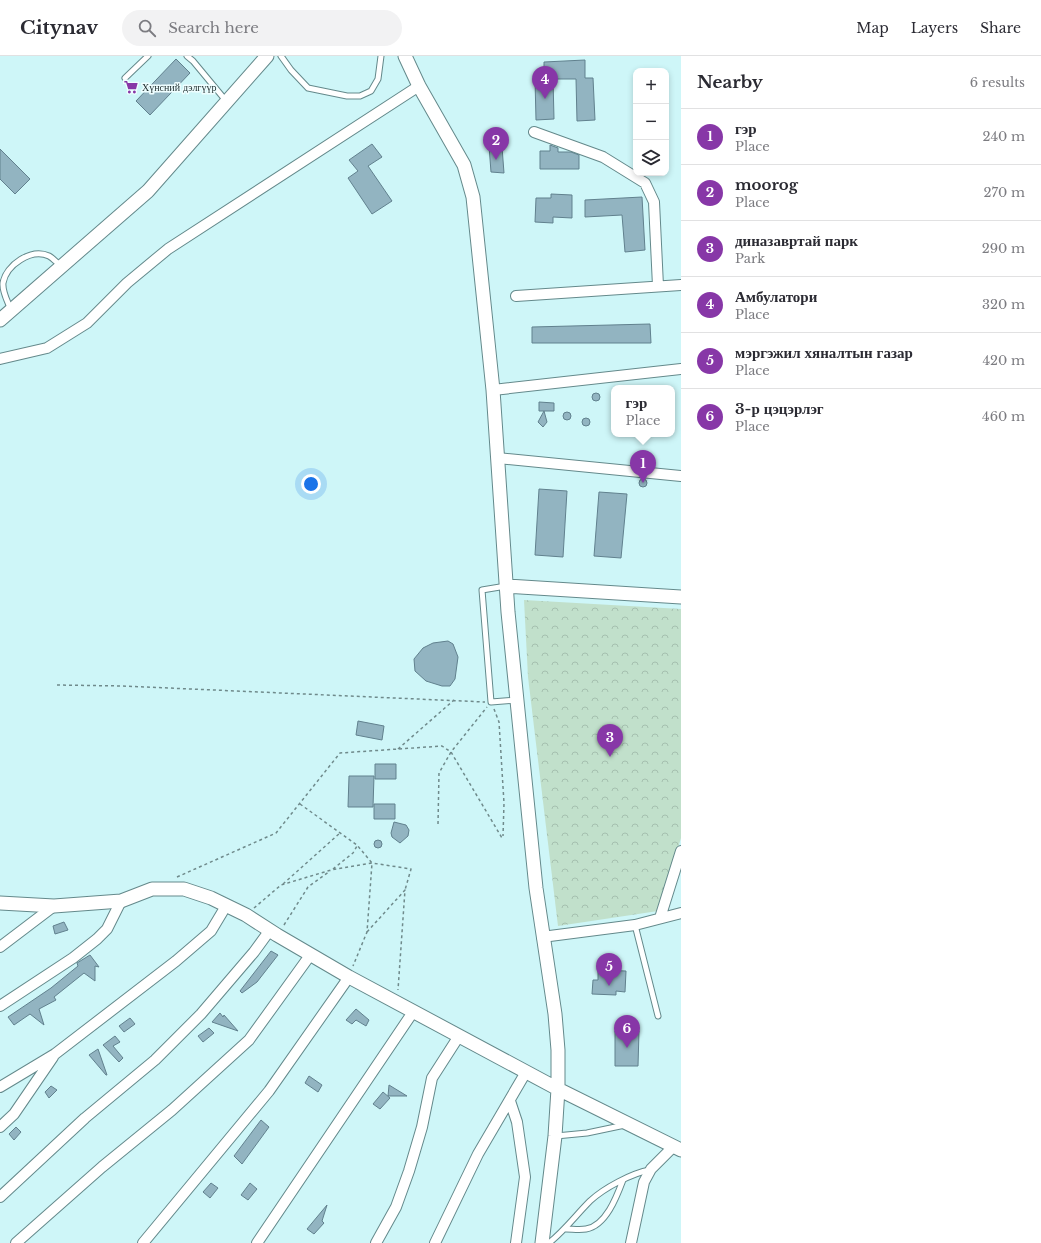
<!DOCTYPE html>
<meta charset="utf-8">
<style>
:root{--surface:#fff;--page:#f2f2f3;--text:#2b2b33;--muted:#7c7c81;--line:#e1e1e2;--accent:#8737a7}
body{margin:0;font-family:"Libre Baskerville",serif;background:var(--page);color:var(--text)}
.controls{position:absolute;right:12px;top:12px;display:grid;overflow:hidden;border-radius:8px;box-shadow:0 2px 6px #0003}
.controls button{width:36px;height:36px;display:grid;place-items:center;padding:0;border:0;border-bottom:1px solid var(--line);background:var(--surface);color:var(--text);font:20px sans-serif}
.you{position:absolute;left:311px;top:428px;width:14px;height:14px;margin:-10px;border:3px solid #fff;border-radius:50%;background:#1a73e8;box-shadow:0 0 0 6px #1a73e833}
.badge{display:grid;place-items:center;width:26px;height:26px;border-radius:50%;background:var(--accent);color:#fff;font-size:13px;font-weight:700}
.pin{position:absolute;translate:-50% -33px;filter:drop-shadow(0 1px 2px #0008)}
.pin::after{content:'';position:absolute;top:21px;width:14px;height:12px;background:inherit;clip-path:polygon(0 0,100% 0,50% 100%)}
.popup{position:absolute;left:611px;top:329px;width:64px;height:52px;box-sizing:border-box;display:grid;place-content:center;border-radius:8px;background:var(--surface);filter:drop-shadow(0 1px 3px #0005);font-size:13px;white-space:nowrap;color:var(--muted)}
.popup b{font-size:15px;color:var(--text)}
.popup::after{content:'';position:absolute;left:50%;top:100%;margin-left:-8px;border:8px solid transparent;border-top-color:var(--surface)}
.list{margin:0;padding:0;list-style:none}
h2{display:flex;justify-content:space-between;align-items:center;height:52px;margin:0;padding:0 16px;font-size:17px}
h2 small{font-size:13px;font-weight:400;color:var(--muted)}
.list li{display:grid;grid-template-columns:26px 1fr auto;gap:12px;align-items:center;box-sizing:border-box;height:56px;padding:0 16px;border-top:1px solid var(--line)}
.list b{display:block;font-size:15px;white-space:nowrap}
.list p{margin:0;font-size:13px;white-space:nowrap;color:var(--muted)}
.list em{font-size:13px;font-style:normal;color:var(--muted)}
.icon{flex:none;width:22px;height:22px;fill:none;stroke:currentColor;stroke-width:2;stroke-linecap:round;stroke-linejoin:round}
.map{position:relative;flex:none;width:681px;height:1187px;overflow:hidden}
header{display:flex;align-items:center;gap:24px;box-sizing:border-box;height:56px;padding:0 20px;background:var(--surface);border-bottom:1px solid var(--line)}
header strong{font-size:19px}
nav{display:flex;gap:22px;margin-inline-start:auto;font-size:14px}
.search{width:280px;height:36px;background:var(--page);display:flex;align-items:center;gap:10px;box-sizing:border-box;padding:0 14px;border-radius:22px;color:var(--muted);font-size:15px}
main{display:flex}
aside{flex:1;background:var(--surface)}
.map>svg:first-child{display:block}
.park{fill:url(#park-crowns)}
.building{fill:#92b4c1;stroke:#61818e}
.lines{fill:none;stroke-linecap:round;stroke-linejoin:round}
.service-casing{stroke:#64898b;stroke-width:7}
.minor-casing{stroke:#64898b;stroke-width:12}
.tertiary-casing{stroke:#64898b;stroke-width:15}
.path{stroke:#6f8a8b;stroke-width:1.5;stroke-dasharray:3 3;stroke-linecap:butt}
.service{stroke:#fff;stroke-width:5}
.minor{stroke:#fff;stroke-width:10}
.tertiary{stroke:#fff;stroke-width:13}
.labels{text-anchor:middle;stroke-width:3;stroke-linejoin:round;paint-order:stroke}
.poi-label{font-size:10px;fill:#1f2e2f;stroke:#eefeff;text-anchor:start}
</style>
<header>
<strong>Citynav</strong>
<div class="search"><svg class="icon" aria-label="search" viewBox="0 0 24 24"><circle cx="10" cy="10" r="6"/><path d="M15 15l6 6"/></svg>Search here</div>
<nav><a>Map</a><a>Layers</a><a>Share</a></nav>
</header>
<main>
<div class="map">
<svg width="681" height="1187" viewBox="0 0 681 1187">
<defs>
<pattern id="park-crowns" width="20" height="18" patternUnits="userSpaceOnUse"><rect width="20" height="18" fill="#c1e0cb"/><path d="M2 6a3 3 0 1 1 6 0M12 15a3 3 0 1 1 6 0" fill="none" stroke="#a5c0af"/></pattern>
</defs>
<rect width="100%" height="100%" fill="#cef6f8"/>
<path class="park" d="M524,544L681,553V782L658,855L558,870L528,621Z"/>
<path class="building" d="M176,3L190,17L150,59L136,45Z
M585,4V22H593L595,64L577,65L576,23H553L554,63L536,64L535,23H544V6Z
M372,88L382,101L368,110L392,145L372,158L348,122L358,115L349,104Z
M550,89L558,92V96H571L579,99V113H540V95H550Z
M489,90L502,91L504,117L491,116Z
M0,93L30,123L15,138L0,123Z
M551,138L572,139V162L553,161V167L535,166L536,142H551Z
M642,141L645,194L625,196L622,159L585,161V144Z
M650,268L651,287H532V271Z
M592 341a4 4 0 1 1 8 0a4 4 0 1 1-8 0Z
M539,346L554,347V355H539Z
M544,355L547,366L543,371L538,366Z
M563 360a4 4 0 1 1 8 0a4 4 0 1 1-8 0Z
M582 366a4 4 0 1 1 8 0a4 4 0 1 1-8 0Z
M639 427a4 4 0 1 1 8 0a4 4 0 1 1-8 0Z
M539,433L567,435L563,501L535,499Z
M599,436L627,438L621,502L594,500Z
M448,585L453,588L458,601L455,623L450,630H442L426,625L415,615L414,603L423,592L433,587Z
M358,665L384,670L382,684L356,679Z
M375,708H396V723H375Z
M349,720H374L373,751H348Z
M374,748H395V763H374Z
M394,766L406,769L409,774L408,780L400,787L392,781L391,777Z
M374 788a4 4 0 1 1 8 0a4 4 0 1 1-8 0Z
M64,866L68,874L55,878L53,870Z
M271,895L278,899L257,926L242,937L240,935Z
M90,899L99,911L95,910V925L84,917L54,941L56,944L39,953L44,969L30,958L14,969L8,961L51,932L78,910L77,907Z
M598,914L626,915L625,936L616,935V939L592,938L593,924H598Z
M356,953L369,964L366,970L356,964L352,968L346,964Z
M220,957L223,961L224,959L238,975L212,966Z
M130,962L135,968L124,976L119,970Z
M209,972L214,977L203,986L198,980Z
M615,975H639L638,1010H615Z
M115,980L120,986L113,990L123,1002L119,1006L103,989Z
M98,993L107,1019H106L89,999Z
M309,1020L322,1029L318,1036L305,1027Z
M389,1029L407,1040H388Z
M51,1030L57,1034L49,1042L45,1036Z
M383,1036L390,1042L380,1053L373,1048Z
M261,1064L269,1071L242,1108L234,1100Z
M16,1071L21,1076L14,1084L9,1078Z
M211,1127L218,1132L210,1142L203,1136Z
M250,1127L257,1133L248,1144L241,1139Z
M327,1149L322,1165L324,1167L314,1178L307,1173Z"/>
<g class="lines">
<defs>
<path id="service" d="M187,0L193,5L227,46
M281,0L291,14L308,32L347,40H360L371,35L378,23L381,0
M125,22L148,0
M11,254C8,246 2,236 3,227C6,209 31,192 49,200C53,202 57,207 61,210
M506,530L482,534L491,646L516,644
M635,869L658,960
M556,1080L587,1077L625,1069
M566,1173C572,1173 580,1174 586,1173C606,1170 617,1140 623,1124
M549,1187C565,1174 576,1159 590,1145C604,1132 632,1117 650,1114"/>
<path id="minor" d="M534,76L603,101L645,127L654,146L658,230
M516,240L681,229
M0,303L47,292L87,267L127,227L168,193L419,30
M493,334L681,313
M497,402L681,420
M660,862L681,795
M542,881L635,869L681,857
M0,891L54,850
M0,950L73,902L97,883L107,873L121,845
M0,1031L55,998L176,905L211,875L226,850
M510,1045L517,1066L525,1121L516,1187
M0,1071L14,1058L53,1001
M0,1141L85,1062L155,1004L201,958L254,896L270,874
M16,1187L102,1111L172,1054L249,984L311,898
M143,1187L269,1035L349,921
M257,1187L413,956
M376,1187L396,1151L409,1115L422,1071L432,1022L459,980
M435,1187L478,1098L526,1016
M631,1187L644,1126L651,1113L674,1090"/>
<path id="tertiary" d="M405,0L419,30L464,109L473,141L493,334L508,556L536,832L555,958L558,994V1033L681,1094
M0,264L148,135L267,0
M506,530L681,541
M0,847L54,850L121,845L152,833H184L211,842L246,859L277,879L349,921L558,1033L555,1080L542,1187"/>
</defs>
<use href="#service" class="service-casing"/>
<use href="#minor" class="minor-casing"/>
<use href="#tertiary" class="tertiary-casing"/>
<path class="path" d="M57,629L123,630L485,646
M494,653L499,666L504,747L503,780
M398,693L454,644
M300,748L357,789L372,807L367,876L353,910
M438,768L439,717L451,696L487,651
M333,813L353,797L357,790
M177,821L276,777L340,697L442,690L451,696L502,782
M283,828L341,776
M254,852L281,829L331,814L372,807L411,813L405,834
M284,869L308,831L330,815
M367,876L405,834L398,934"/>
<use href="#service" class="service"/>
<use href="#minor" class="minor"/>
<use href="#tertiary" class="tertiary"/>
</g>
<defs>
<symbol id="supermarket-bare" viewBox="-9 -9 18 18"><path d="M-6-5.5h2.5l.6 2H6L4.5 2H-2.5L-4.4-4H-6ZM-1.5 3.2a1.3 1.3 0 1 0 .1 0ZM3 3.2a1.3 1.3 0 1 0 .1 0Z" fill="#8737a7" stroke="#eefeff" stroke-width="2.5" paint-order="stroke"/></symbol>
</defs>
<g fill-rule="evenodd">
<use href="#supermarket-bare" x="121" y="21" width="20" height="20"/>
</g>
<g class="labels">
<g class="poi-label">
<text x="142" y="35">Хүнсний дэлгүүр</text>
</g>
</g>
</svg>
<div class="controls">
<button>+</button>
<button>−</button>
<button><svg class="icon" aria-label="layers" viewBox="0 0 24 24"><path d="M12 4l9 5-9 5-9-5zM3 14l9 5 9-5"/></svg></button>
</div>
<div class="you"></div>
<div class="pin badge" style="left:643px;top:427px">1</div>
<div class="popup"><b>гэр</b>Place</div>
<div class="pin badge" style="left:496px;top:104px">2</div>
<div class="pin badge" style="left:610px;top:701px">3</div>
<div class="pin badge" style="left:545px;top:43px">4</div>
<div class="pin badge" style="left:609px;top:930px">5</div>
<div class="pin badge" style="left:627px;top:992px">6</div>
</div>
<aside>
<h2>Nearby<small>6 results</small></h2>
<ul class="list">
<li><span class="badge">1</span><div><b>гэр</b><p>Place</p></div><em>240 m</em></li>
<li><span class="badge">2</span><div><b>moorog</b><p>Place</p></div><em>270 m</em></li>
<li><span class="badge">3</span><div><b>диназавртай парк</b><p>Park</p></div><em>290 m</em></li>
<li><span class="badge">4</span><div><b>Амбулатори</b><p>Place</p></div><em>320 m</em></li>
<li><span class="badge">5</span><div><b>мэргэжил хяналтын газар</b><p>Place</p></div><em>420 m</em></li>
<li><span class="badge">6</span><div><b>3-р цэцэрлэг</b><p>Place</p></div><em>460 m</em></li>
</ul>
</aside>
</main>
